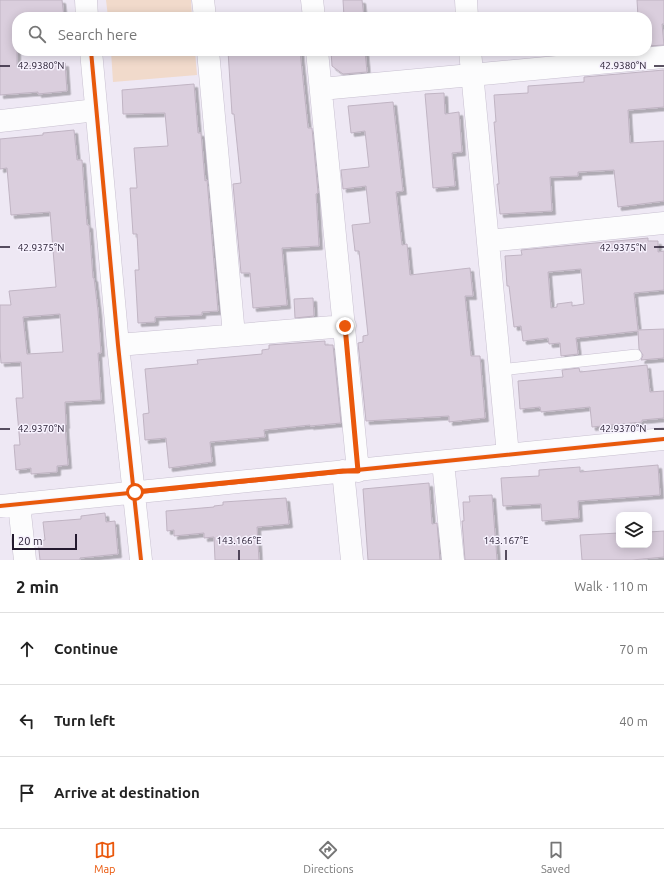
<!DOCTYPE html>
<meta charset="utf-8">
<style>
:root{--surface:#fff;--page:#f6f6f6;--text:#222;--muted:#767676;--line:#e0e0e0;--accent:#ea580c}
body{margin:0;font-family:Ubuntu,sans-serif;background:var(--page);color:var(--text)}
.controls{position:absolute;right:12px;bottom:12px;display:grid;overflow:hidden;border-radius:8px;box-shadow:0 2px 10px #0003}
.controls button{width:36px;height:36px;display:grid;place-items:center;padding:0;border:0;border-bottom:1px solid var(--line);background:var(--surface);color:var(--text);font:20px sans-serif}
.scale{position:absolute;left:12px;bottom:10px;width:65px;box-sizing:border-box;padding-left:4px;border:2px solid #23192e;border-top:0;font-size:11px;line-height:14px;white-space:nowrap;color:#23192e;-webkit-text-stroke:3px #f7f2fe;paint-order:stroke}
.stop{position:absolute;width:12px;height:12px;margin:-9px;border:3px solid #ea580c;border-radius:50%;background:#fff}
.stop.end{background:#ea580c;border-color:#fff;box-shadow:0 1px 4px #0008}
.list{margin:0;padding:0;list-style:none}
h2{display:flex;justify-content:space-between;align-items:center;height:52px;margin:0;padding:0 16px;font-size:17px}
h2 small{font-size:13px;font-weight:400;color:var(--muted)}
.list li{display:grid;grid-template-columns:26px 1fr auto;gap:12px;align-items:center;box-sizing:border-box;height:72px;padding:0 16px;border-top:1px solid var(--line)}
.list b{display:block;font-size:15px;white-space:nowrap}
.list em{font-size:13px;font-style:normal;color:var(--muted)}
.icon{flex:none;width:22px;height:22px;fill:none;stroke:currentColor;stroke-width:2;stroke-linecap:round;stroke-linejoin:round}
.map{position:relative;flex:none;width:664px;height:560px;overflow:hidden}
.search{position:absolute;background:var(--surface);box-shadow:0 2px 10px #0003;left:12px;right:12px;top:12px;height:44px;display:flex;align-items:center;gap:10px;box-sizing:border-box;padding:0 14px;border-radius:16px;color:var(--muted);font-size:15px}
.sheet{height:268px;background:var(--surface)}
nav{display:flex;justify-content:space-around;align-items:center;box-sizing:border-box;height:56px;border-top:1px solid var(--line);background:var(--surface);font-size:11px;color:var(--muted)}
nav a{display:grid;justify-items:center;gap:2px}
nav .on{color:var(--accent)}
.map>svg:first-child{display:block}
.green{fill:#f1dacb}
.building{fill:#dacedd;stroke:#c0b4c3;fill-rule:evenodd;filter:url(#shadow)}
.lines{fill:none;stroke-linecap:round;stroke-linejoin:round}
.lane-casing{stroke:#c8c0d0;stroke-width:12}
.street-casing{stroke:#c8c0d0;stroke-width:23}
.lane{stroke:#fcfcfd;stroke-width:11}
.street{stroke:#fcfcfd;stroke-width:22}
.cycleway-casing{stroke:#f7f2fe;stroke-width:6}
.cycleway{stroke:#e8590c;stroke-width:4}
.route{stroke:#ea580c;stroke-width:5}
.ticks{fill:none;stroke:#23192e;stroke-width:1.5}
.ticks-label{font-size:10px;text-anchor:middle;fill:#23192e;stroke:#f7f2fe;stroke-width:3;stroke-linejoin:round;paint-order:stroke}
</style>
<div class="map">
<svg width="664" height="560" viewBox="0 0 664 560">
<defs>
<filter id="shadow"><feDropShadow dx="3.5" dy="3.5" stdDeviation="0" flood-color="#0004"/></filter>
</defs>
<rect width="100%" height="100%" fill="#eee8f4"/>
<path class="green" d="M106,0H191L192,17H108Z
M111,51H195L197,75L113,82Z"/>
<path class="building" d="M0,0H62L64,17H17V67L65,63L67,91L38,94V92L0,95Z
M343,0H362L364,17H344Z
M637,0H664V24H662L664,45L647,46V17H638Z
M228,51H300L308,128H312L318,193L316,194L319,246L282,248L287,305L253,308L250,273H241L233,184L241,183L234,114H232Z
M331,51H365L367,72L343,74L332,66Z
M664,70V107L628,110L630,143L664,141V201L618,207L614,170L578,172V176L550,177L552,211L500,214L497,184H499L494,122H496L494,95L528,93V86L584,82V77Z
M194,84L198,133H201L205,181L207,180L218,311L202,312V315L155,317V322L138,323L135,270H139L137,234H133L130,188H137L134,148L168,146L165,113L123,114L122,90Z
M444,93L445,114L459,112L462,152L452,153L455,186L433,188L425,94Z
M393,102L403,191L396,192L402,245L407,244L410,275L470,268L473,296H465L471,356H480L485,418L449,422V416L366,421L358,343L363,342V336L368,335L359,251H355L352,225L370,223L366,186L343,189L341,170L369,167L365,131L351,133L348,106Z
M74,130L77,160H82L87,225H89L93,278H94L98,311L101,353H98L101,400L65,402L66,425H65L68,465L57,466V472L31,474V468L16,470L14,445H20L16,398H23L21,362L1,363L0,349V305H11L9,291L56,287L50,212L11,215L7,168L0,169V139L43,135V133ZM60,314L63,352L27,354L23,317Z
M648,238V241H658V252L664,251V290L634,293L638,330L664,329V358L641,360L643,355L639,349L638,331L576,338L578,354L561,356L560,343L549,344L548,338L523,341L521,326L514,327L509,286H507L505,256L522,255L521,250ZM581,269L584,304L572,306V302L557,304V307L551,308L548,272Z
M313,298L314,316L295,318L294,299Z
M325,341V345H333L341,423L310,426V425L264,430L265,437L210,442L212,462L169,468L166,438L145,440L143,414L149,413L145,369L198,364L197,360L262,354V350L269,349V345Z
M647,365L650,392L664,391V418L642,420V422L592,427L590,407L541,412L540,407L520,409L518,381L563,377L562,370L579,368L580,372Z
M658,465L660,495L578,501L579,518L542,521L541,504L503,506L501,478L539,476V470L580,467V472Z
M429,483L432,524L437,523L440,560H368L363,489Z
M492,495L497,560H465L462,521H464L463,502H470L469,496Z
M286,498L289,524L257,527L259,560H215L214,537L204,538V533L174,536V530L167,531L166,511L214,507V506L223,505V502Z
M105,513L106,522L115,521L118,554L80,558V560H40L38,541L45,540L43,522L81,519V516Z
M664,531V557L632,560H582L580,535L619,533V545H649V532Z"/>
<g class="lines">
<defs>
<path id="lane" d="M500,370L636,355"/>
<path id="street" d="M86,0L87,17
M203,0L205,17
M312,0L314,17
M466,0L467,17
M91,51L118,345L141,560
M208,51L234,335
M317,51L358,471
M470,51L508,455
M321,89L664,57
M0,121L96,110
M488,241L664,223
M118,345L345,326
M443,462L453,560
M343,471L352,560
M19,504L25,560
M0,506L664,439"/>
</defs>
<use href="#lane" class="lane-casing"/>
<use href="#street" class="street-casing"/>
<use href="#lane" class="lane"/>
<use href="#street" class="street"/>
<defs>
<path id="cycleway" d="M91,51L118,345L141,560
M0,506L664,439"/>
</defs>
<use href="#cycleway" class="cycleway-casing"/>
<use href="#cycleway" class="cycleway"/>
</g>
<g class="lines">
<path class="route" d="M135,492L343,471H358L345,326"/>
</g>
<path class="ticks" d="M0,66H10M654,66H664M0,247H10M654,247H664M0,429H10M654,429H664M239,550V560M506,550V560"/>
<g class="ticks-label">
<text x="41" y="69">42.9380°N</text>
<text x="623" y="69">42.9380°N</text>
<text x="41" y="251">42.9375°N</text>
<text x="623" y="251">42.9375°N</text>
<text x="41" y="432">42.9370°N</text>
<text x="623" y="432">42.9370°N</text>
<text x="239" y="544">143.166°E</text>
<text x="506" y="544">143.167°E</text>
</g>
</svg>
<div class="controls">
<button><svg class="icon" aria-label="layers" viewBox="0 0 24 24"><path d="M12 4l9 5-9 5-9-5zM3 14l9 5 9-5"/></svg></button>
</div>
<div class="scale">20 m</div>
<div class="stop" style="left:135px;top:492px"></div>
<div class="stop end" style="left:345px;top:326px"></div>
<div class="search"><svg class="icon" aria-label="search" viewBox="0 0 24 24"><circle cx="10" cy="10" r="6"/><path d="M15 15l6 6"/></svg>Search here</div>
</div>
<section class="sheet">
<h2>2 min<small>Walk · 110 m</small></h2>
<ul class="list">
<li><svg class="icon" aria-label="ahead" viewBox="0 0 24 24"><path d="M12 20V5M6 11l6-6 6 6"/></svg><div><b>Continue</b></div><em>70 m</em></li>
<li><svg class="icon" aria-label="left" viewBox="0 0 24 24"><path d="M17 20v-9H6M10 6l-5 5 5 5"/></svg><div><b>Turn left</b></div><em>40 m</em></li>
<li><svg class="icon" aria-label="arrive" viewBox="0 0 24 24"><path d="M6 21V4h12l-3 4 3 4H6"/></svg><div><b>Arrive at destination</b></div></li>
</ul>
</section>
<nav>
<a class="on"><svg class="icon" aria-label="map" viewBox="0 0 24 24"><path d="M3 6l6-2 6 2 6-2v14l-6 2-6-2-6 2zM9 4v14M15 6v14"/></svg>Map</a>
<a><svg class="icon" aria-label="directions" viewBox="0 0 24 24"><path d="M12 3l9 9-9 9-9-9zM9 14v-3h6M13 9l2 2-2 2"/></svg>Directions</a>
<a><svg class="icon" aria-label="saved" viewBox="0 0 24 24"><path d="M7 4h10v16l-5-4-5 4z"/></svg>Saved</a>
</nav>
